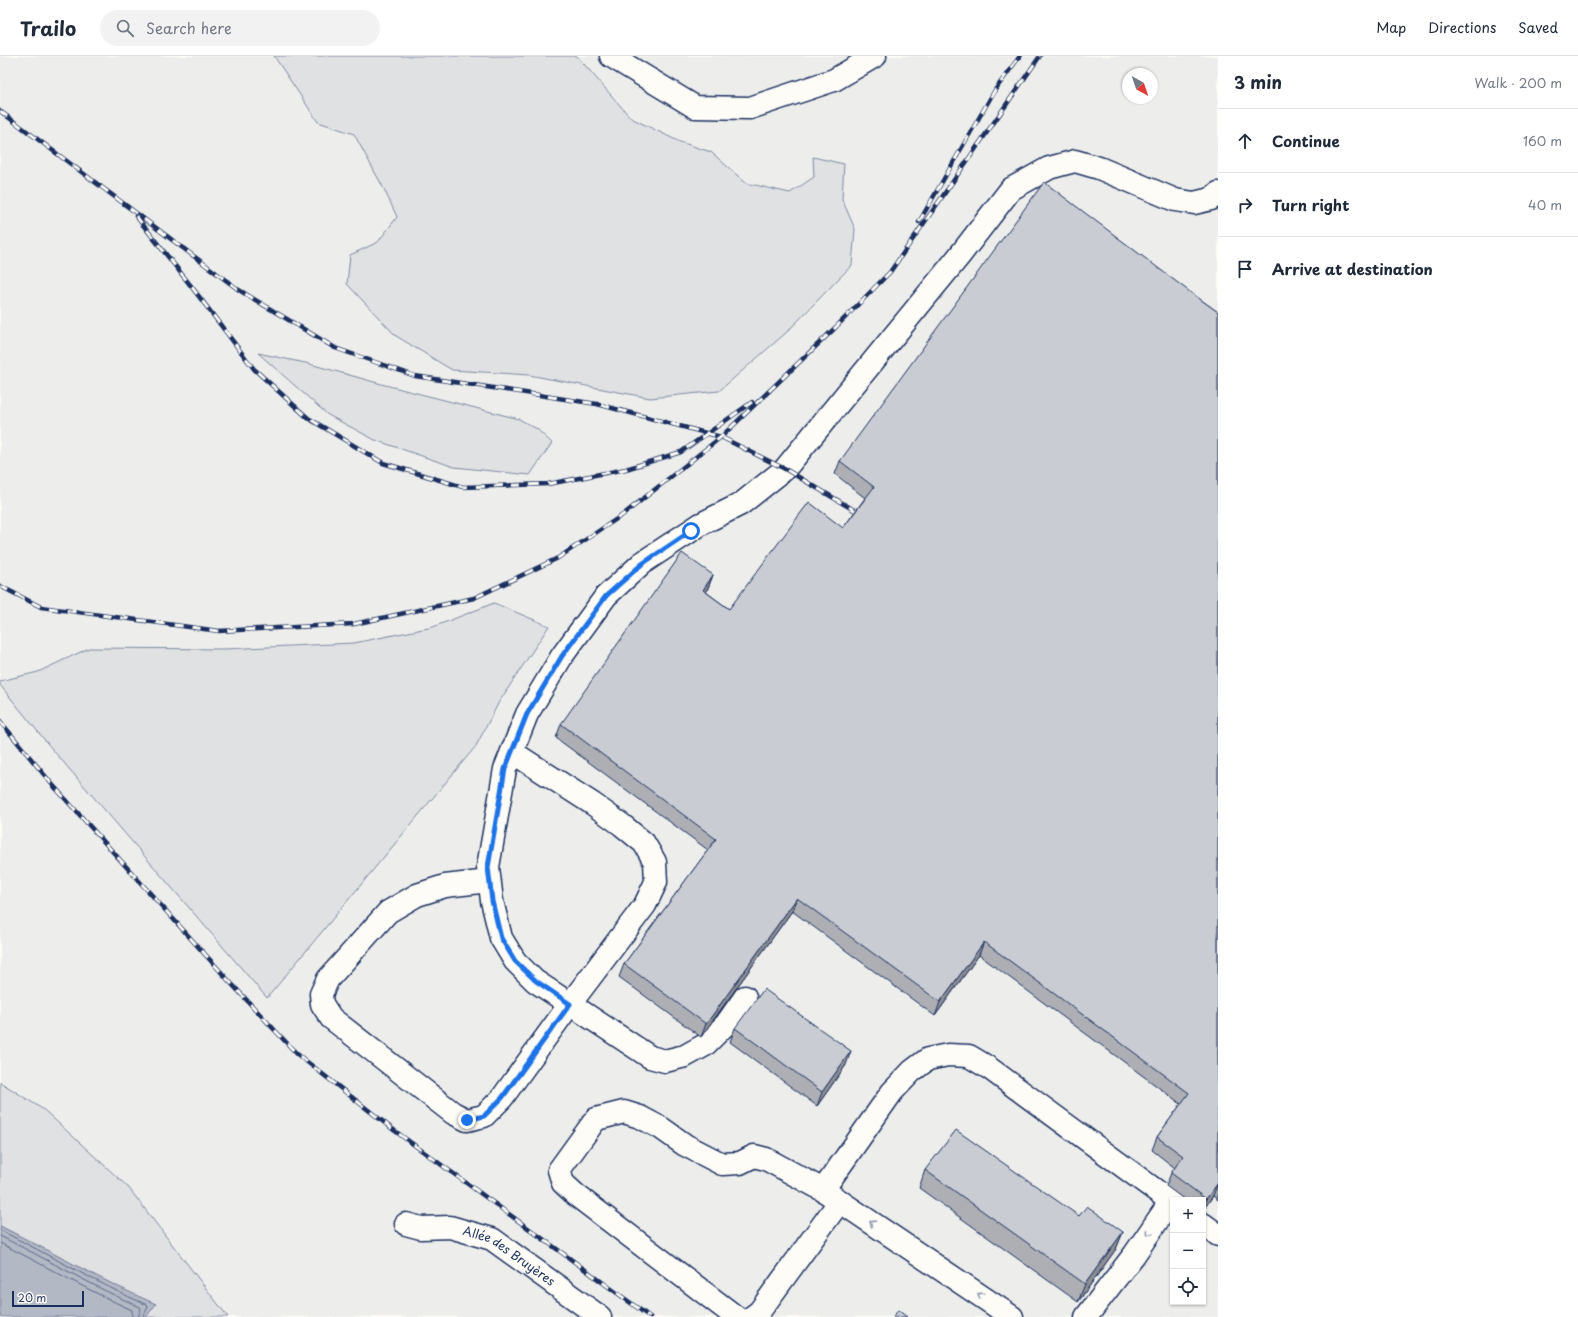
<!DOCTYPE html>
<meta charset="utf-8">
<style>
:root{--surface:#fff;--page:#f2f2f3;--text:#1f2937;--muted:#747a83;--line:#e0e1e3}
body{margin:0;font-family:"Playpen Sans",sans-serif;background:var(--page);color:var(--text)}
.controls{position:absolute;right:12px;bottom:12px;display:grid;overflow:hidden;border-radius:0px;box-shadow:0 1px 3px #0004}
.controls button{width:36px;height:36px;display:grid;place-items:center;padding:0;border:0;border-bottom:1px solid var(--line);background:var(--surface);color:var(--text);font:20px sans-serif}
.compass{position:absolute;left:1122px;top:12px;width:36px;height:36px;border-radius:50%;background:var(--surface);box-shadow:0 1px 3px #0004;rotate:140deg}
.scale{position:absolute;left:12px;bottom:10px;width:72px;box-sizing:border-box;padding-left:4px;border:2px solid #1b2f5e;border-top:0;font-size:11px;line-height:14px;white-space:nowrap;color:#1b2f5e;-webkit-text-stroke:3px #fdfcf7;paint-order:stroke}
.stop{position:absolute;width:12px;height:12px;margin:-9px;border:3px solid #1a73e8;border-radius:50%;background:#fff}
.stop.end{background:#1a73e8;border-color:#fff;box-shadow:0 1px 4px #0008}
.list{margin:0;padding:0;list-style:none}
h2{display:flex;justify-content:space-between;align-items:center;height:52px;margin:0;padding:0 16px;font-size:17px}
h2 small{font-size:13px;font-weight:400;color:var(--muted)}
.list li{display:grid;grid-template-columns:26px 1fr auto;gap:12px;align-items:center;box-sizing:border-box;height:64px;padding:0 16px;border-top:1px solid var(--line)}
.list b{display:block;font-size:15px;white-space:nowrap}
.list em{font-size:13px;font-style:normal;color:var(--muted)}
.icon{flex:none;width:22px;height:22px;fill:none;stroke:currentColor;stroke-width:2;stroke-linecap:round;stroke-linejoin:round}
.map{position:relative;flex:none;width:1218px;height:1261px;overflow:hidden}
header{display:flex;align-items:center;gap:24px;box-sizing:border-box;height:56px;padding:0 20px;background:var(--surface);border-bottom:1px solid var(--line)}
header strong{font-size:19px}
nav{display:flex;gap:22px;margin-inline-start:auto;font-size:14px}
.search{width:280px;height:36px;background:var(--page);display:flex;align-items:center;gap:10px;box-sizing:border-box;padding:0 14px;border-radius:22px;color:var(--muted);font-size:15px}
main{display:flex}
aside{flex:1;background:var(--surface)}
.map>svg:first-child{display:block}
.built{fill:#edeeec;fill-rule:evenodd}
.green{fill:#e0e1e3;stroke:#7e88a0}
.water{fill:#b3b8c5;stroke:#76819c}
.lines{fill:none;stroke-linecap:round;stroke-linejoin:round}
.shore{stroke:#586687;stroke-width:1}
.minor-casing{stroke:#1b2f5e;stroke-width:25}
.minor{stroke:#fdfcf7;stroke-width:22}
.rail-casing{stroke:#1b2f5e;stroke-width:4.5}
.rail{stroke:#fdfcf7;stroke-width:3;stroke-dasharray:9;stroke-linecap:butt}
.wall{fill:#adafb5;stroke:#1b2f5e}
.shaded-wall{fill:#8d8f94;stroke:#1b2f5e}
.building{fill:#c9ccd3;stroke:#1b2f5e}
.oneway{stroke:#8c96aa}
.route{stroke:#1a73e8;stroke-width:5}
.labels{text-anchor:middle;stroke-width:3.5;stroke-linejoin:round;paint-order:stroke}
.street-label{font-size:12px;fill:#1b2f5e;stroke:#fdfcf7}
</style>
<header>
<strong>Trailo</strong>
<div class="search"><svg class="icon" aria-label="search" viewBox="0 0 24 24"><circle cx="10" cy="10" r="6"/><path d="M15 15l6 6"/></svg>Search here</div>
<nav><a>Map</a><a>Directions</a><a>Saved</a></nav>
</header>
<main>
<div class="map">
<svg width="1218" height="1261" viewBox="0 0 1218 1261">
<rect width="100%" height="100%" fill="#fdfcf7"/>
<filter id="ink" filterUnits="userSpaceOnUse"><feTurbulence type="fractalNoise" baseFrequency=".025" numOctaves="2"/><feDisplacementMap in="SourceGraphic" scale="8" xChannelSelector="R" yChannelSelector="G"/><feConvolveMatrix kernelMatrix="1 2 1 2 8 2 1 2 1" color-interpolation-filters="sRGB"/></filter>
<g filter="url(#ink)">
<path class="built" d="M0,0H1218V1261H226L128,1131L44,1054L0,1026ZM1128,18H1152V42H1128ZM1173,1144H1203V1246H1173Z"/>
<path class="green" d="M274,0H577L631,62L680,86L711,96L746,127L790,137L814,121L813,101L844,108L842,143L855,173L852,209L787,276L719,335L650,342L529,319L452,314L396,280L347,228L350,199L378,186L397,161L384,133L354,78L318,66Z
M258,297L310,308L385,329L519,363L537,373L552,387L530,419L454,411L375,384L328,359Z
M494,547L549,570L499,646L476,690L267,942L52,693L0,629V625L38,616L89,592L225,593L354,587L433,571Z
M0,1026L44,1054L128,1131L228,1261H146L155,1248C102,1225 52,1196 0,1170Z"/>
<path class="water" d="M0,1170C52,1196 102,1225 156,1248L146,1261H0Z"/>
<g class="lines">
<path class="shore" d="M0,1174C49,1199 97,1227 147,1249L148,1251L143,1261
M0,1180C47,1203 92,1230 140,1251L141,1253L138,1261
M0,1187C44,1209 87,1234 132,1254V1261"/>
<defs>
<g id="minor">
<path d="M611,0L695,51L750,52L834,24L875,0"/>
<path d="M489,825L445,830L417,839L388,856L328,923L321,938L322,948L331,962L453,1057L467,1064L484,1060L502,1042L570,948L645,849L656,826L655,806L644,787L622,769L593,748L512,696"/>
<path d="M745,941L726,968L705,989L685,1000L665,1005L650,1001L570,948L535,925L515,905L501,882L492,845L488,811L505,713L527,658L562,600L606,540L642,507L701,468L741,448L785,413L960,199L1011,133L1049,112L1075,105L1099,112L1175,144L1194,147L1211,143L1218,137"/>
<path d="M823,1134L892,1036L912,1015L928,1003L948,999L969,1000L989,1012L1173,1147"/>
<path id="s1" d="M406,1168L421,1172L450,1171L492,1183L600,1261"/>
<path d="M1203,1168L1218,1179"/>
<path d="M736,1261L576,1139L563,1127L559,1114L596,1063L624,1056L640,1061L661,1072L685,1089L722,1108L740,1107L754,1100L766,1103L823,1134L1012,1261"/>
<path d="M752,1261L759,1256L840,1145"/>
<path d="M1086,1261L1134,1199L1171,1145"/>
</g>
</defs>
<use href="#minor" class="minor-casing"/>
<use href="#minor" class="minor"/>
<defs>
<path id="rail" d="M0,55L239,234L335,292L415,320L597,348L721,381L785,413L859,457
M136,160L191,230L254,313L308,362L383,407L463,431L548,428L626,413L681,396L752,346
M919,166L995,34L1020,0
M0,530L41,551L219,575L354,568L474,542L558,502L624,458L721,381L835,272L890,216L1040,0
M0,665L51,727L229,925L297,998L395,1075L650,1261"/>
</defs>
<use href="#rail" class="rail-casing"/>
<use href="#rail" class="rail"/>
</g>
<path class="wall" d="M1190,236L1218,256V1144L1213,1140L1203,1154V1144H1185L1166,1130L1171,1117L1175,1112L1152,1094L1157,1081L1181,1048L979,899L935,960L792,855L701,981L619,921L624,908L708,794L556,682L561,668L713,519L708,532L706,536L729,553L843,472L865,442L835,418L840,405Z
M735,972L846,1009L817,1050L730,986Z
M925,1114L1079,1160L1123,1176L1116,1193L1078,1246L919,1132Z"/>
<path class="shaded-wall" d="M713,519L708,532L698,547L703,534Z
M797,842L792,855L701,981L706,968Z
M984,886L979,899L935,960L940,946Z
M851,995L846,1009L817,1050L822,1036Z
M1218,1127L1213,1140L1203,1154V1152L1206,1143Z
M1123,1176L1116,1193L1078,1246L1085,1228Z"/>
<path class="building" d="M1044,126L1190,236L1218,256V1127L1206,1143L1171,1117L1183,1100L1157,1081L1189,1037L984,886L940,946L797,842L706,968L624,908L716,783L561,668L682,497L713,519L703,534L729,553L809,446L843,472L874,431L840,405Z
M764,933L851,995L822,1036L735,972Z
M956,1074L1079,1160L1087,1150L1123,1176L1085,1228L925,1114Z
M898,1254L907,1261H893Z"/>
<defs><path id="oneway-chevron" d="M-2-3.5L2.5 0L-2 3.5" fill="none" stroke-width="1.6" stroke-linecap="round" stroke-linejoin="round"/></defs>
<g class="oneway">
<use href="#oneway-chevron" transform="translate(872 1167) rotate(-146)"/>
<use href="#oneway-chevron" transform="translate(1149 1177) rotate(125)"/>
<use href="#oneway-chevron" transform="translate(980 1239) rotate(-146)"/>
</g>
</g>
<g class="lines" filter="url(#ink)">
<path class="route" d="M467,1064L484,1060L502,1042L570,948L536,925L515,905L501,882L492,845L488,811L505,713L527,658L562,600L606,540L642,508L691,475"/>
</g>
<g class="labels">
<g class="street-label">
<text dy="4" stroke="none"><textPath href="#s1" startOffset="111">Allée des Bruyères</textPath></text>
</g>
</g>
</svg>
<div class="controls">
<button>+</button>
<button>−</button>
<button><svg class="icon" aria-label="locate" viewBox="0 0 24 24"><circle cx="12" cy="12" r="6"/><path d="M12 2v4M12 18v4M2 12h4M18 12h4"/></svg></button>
</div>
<svg class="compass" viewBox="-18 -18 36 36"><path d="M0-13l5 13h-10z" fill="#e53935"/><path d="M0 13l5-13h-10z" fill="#747a83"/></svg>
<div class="scale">20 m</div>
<div class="stop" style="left:691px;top:475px"></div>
<div class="stop end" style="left:467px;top:1064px"></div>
</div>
<aside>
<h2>3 min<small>Walk · 200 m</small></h2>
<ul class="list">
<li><svg class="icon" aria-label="ahead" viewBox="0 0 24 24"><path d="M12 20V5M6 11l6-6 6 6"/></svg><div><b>Continue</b></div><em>160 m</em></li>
<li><svg class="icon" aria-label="right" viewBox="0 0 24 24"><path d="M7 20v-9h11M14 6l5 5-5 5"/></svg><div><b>Turn right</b></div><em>40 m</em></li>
<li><svg class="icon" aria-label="arrive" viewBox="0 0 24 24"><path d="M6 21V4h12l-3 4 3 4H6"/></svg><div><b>Arrive at destination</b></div></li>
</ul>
</aside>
</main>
